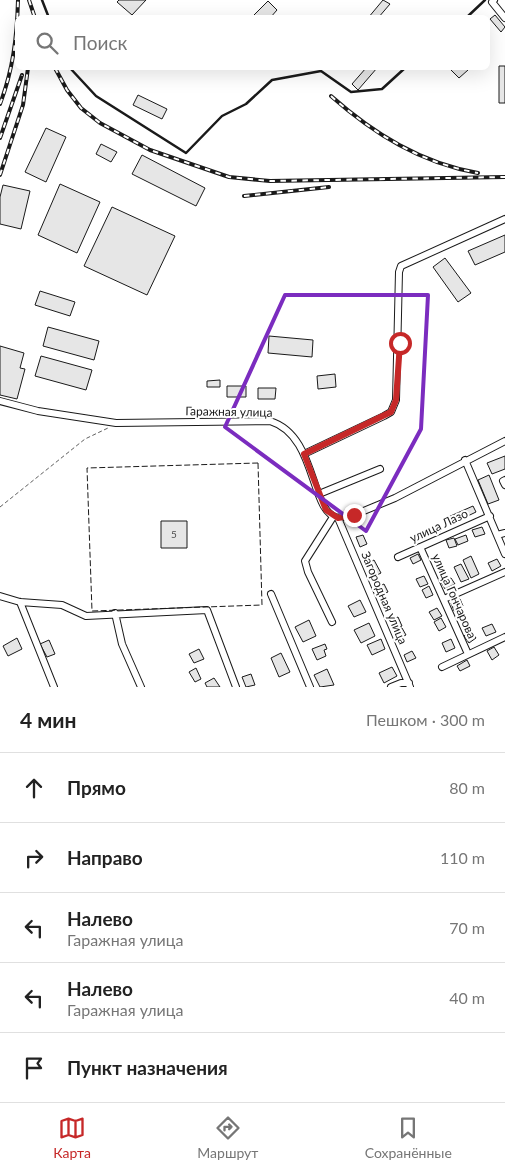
<!DOCTYPE html>
<html lang="ru">
<meta charset="utf-8">
<style>
:root{--surface:#fff;--page:#f6f6f6;--text:#222;--muted:#767676;--line:#e0e0e0;--accent:#c62828}
body{margin:0;font-family:Lato,sans-serif;background:var(--page);color:var(--text)}
.stop{position:absolute;width:15px;height:15px;margin:-11px;border:4px solid #c62828;border-radius:50%;background:#fff}
.stop.end{background:#c62828;border-color:#fff;box-shadow:0 1px 5px #0008}
.list{margin:0;padding:0;list-style:none}
h2{display:flex;justify-content:space-between;align-items:center;height:65px;margin:0;padding:0 20px;font-size:21px}
h2 small{font-size:16px;font-weight:400;color:var(--muted)}
.list li{display:grid;grid-template-columns:32px 1fr auto;gap:15px;align-items:center;box-sizing:border-box;height:70px;padding:0 20px;border-top:1px solid var(--line)}
.list b{display:block;font-size:19px;white-space:nowrap}
.list p{margin:0;font-size:16px;white-space:nowrap;color:var(--muted)}
.list em{font-size:16px;font-style:normal;color:var(--muted)}
.icon{flex:none;width:28px;height:28px;fill:none;stroke:currentColor;stroke-width:2;stroke-linecap:round;stroke-linejoin:round}
.map{position:relative;flex:none;width:505px;height:687px;overflow:hidden}
.search{position:absolute;background:var(--surface);box-shadow:0 5px 20px #0002;left:15px;right:15px;top:15px;height:55px;display:flex;align-items:center;gap:12px;box-sizing:border-box;padding:0 18px;border-radius:8px;color:var(--muted);font-size:19px}
.sheet{height:415px;background:var(--surface)}
nav{display:flex;justify-content:space-around;align-items:center;box-sizing:border-box;height:70px;border-top:1px solid var(--line);background:var(--surface);font-size:14px;color:var(--muted)}
nav a{display:grid;justify-items:center;gap:2px}
nav .on{color:var(--accent)}
.map>svg:first-child{display:block}
.building{fill:#e6e6e6;stroke:#1a1a1a}
.lines{fill:none;stroke-linecap:round;stroke-linejoin:round}
.minor-casing{stroke:#1a1a1a;stroke-width:8}
.path{stroke:#5f5f5f;stroke-width:1;stroke-dasharray:4 2.5;stroke-linecap:butt}
.minor{stroke:#fff;stroke-width:6}
.rail-casing{stroke:#1a1a1a;stroke-width:4}
.rail{stroke:#fff;stroke-width:2;stroke-dasharray:5.5;stroke-linecap:butt}
.fence{stroke:#1a1a1a;stroke-width:1;stroke-dasharray:6 2.5;stroke-linecap:butt}
.wall{stroke:#1a1a1a;stroke-width:2.5}
.route{stroke:#c62828;stroke-width:6}
.marked{fill:none;stroke:#7b2cbf;stroke-width:4;stroke-linejoin:round}
.labels{text-anchor:middle;stroke-width:4;stroke-linejoin:round;paint-order:stroke}
.number-label{font-size:10px;fill:#4d4d4d}
.street-label{font-size:12px;fill:#1a1a1a;stroke:#fff}
</style>
<div class="map">
<svg width="505" height="687" viewBox="0 0 505 687">
<rect width="100%" height="100%" fill="#fff"/>
<path class="building" d="M119,0H146L132,15L117,2Z
M383,0L390,4L378,18H368Z
M268,1L277,10L270,18H251Z
M495,15L505,27L501,32L490,19Z
M499,66H505V103H499Z
M366,68H377L358,90L352,84Z
M449,68H466L468,70L459,78Z
M138,95L167,109L162,119L133,105Z
M46,128L66,137L46,182L25,172Z
M101,144L117,152L111,162L96,154Z
M142,155L205,188L196,206L132,174Z
M60,184L100,202L77,253L38,235Z
M3,185L30,191L21,229L0,224V197Z
M112,207L175,236L147,295L84,266Z
M505,235V252L475,265L468,251Z
M445,258L471,293L458,302L433,267Z
M40,291L75,302L70,316L35,305Z
M48,327L99,341L94,360L43,346Z
M269,336L313,340L312,357L268,353Z
M0,346L24,353L20,368L25,369L17,399L0,395Z
M41,356L92,370L86,390L35,376Z
M335,374L336,387L318,389L317,376Z
M220,380V387H207V381Z
M227,386H246V397H227Z
M258,388H276L275,399H258Z
M505,456V469L492,474L487,463Z
M489,475L499,500L488,504L478,480Z
M473,506L476,512L449,525L446,518Z
M161,521H187V548H161Z
M439,524L441,531L430,534L428,528Z
M482,527L485,534L475,537L472,530Z
M363,535L367,544L360,547L356,537Z
M466,535L468,541L458,545L455,539Z
M454,538L457,546L449,548L446,540Z
M418,554L421,560L413,564L410,558Z
M471,556L479,574L471,578L463,560Z
M497,559L501,566L492,571L488,563Z
M374,560L381,573L375,576L368,563Z
M461,564L469,579L461,582L454,567Z
M424,576L428,584L420,587L416,579Z
M451,578L455,584L445,589L441,582Z
M384,584L388,592L380,595L376,587Z
M429,586L433,595L426,598L422,590Z
M460,599L463,606L454,611L451,603Z
M360,600L366,612L354,617L348,606Z
M437,608L442,616L434,620L429,612Z
M398,617L402,626L395,629L391,620Z
M441,618L446,627L439,631L434,622Z
M309,620L316,636L303,642L295,627Z
M369,623L375,636L361,643L354,630Z
M492,624L496,632L486,636L482,628Z
M402,628L406,635L399,638L395,630Z
M471,631L476,638L469,643L464,636Z
M17,638L22,649L8,656L3,646Z
M381,639L385,649L372,655L367,645Z
M451,639L455,648L446,652L442,643Z
M49,640L55,654L47,657L40,644Z
M325,644L327,649L324,650L326,656L317,660L312,649Z
M494,647L499,655L492,660L487,651Z
M199,649L204,659L194,663L189,654Z
M412,651L416,658L407,662L404,655Z
M281,653L290,672L279,677L271,658Z
M467,660L470,666L460,671L457,666Z
M392,667L397,676L384,683L379,673Z
M196,668L201,679L195,682L189,672Z
M327,669L334,685L320,687L314,675Z
M251,674L255,685L246,687L242,677Z
M214,678L220,687H207L205,683Z"/>
<g class="lines">
<defs>
<path id="minor" d="M494,0L492,2L505,18
M0,401L38,411L116,423L270,421C318,436 309,512 338,518L354,515L395,498L505,441
M304,454L384,416L391,412L396,400L399,272L401,266L505,219
M465,460L505,554
M505,480L503,481L505,485
M319,494L380,469
M338,518L410,687
M497,535L505,533
M420,547L468,654
M398,557L490,516
M271,594L310,687
M0,596L20,602L62,605L86,616L207,610L236,687
M444,599L505,572
M20,602L54,687
M115,613L122,644L141,687
M332,622L308,572L305,561L333,517
M442,667L505,637
M391,687L401,683H409"/>
</defs>
<use href="#minor" class="minor-casing"/>
<path class="path" d="M0,507L85,439L108,428"/>
<use href="#minor" class="minor"/>
<defs>
<path id="rail" d="M29,0L35,18
M55,68L67,90L81,108L100,123L150,150L229,177L270,181L505,177
M331,96C374,134 421,163 478,173
M0,104C13,70 17,37 18,0
M0,138L22,75
M0,175L23,105L28,68
M244,196L329,187"/>
</defs>
<use href="#rail" class="rail-casing"/>
<use href="#rail" class="rail"/>
<path class="fence" d="M258,463L262,605L92,611L87,468Z"/>
<path class="wall" d="M42,0L49,18
M466,18L485,0
M70,68L96,96L186,153L222,116L246,104L272,80L321,71L351,92L382,89L405,68"/>
</g>
<g class="lines">
<path class="route" d="M354,515L338,518L326,510L304,454L391,412L396,400L400,343"/>
</g>
<path class="marked" d="M285,295H428L421,429L366,531L225,427Z"/>
<g class="labels">
<g class="number-label">
<text x="174" y="538">5</text>
</g>
<g class="street-label">
<text transform="translate(229 412) rotate(1)" y="4">Гаражная улица</text>
<text transform="translate(439 526) rotate(-25)" y="4">улица Лазо</text>
<text transform="translate(454 596) rotate(66)" y="4">улица Гончарова</text>
<text transform="translate(384 598) rotate(67)" y="4">Загородная улица</text>
</g>
</g>
</svg>
<div class="stop" style="left:400px;top:343px"></div>
<div class="stop end" style="left:354px;top:515px"></div>
<div class="search"><svg class="icon" aria-label="search" viewBox="0 0 24 24"><circle cx="10" cy="10" r="6"/><path d="M15 15l6 6"/></svg>Поиск</div>
</div>
<section class="sheet">
<h2>4 мин<small>Пешком · 300 m</small></h2>
<ul class="list">
<li><svg class="icon" aria-label="ahead" viewBox="0 0 24 24"><path d="M12 20V5M6 11l6-6 6 6"/></svg><div><b>Прямо</b></div><em>80 m</em></li>
<li><svg class="icon" aria-label="right" viewBox="0 0 24 24"><path d="M7 20v-9h11M14 6l5 5-5 5"/></svg><div><b>Направо</b></div><em>110 m</em></li>
<li><svg class="icon" aria-label="left" viewBox="0 0 24 24"><path d="M17 20v-9H6M10 6l-5 5 5 5"/></svg><div><b>Налево</b><p>Гаражная улица</p></div><em>70 m</em></li>
<li><svg class="icon" aria-label="left" viewBox="0 0 24 24"><path d="M17 20v-9H6M10 6l-5 5 5 5"/></svg><div><b>Налево</b><p>Гаражная улица</p></div><em>40 m</em></li>
<li><svg class="icon" aria-label="arrive" viewBox="0 0 24 24"><path d="M6 21V4h12l-3 4 3 4H6"/></svg><div><b>Пункт назначения</b></div></li>
</ul>
</section>
<nav>
<a class="on"><svg class="icon" aria-label="map" viewBox="0 0 24 24"><path d="M3 6l6-2 6 2 6-2v14l-6 2-6-2-6 2zM9 4v14M15 6v14"/></svg>Карта</a>
<a><svg class="icon" aria-label="directions" viewBox="0 0 24 24"><path d="M12 3l9 9-9 9-9-9zM9 14v-3h6M13 9l2 2-2 2"/></svg>Маршрут</a>
<a><svg class="icon" aria-label="saved" viewBox="0 0 24 24"><path d="M7 4h10v16l-5-4-5 4z"/></svg>Сохранённые</a>
</nav>
